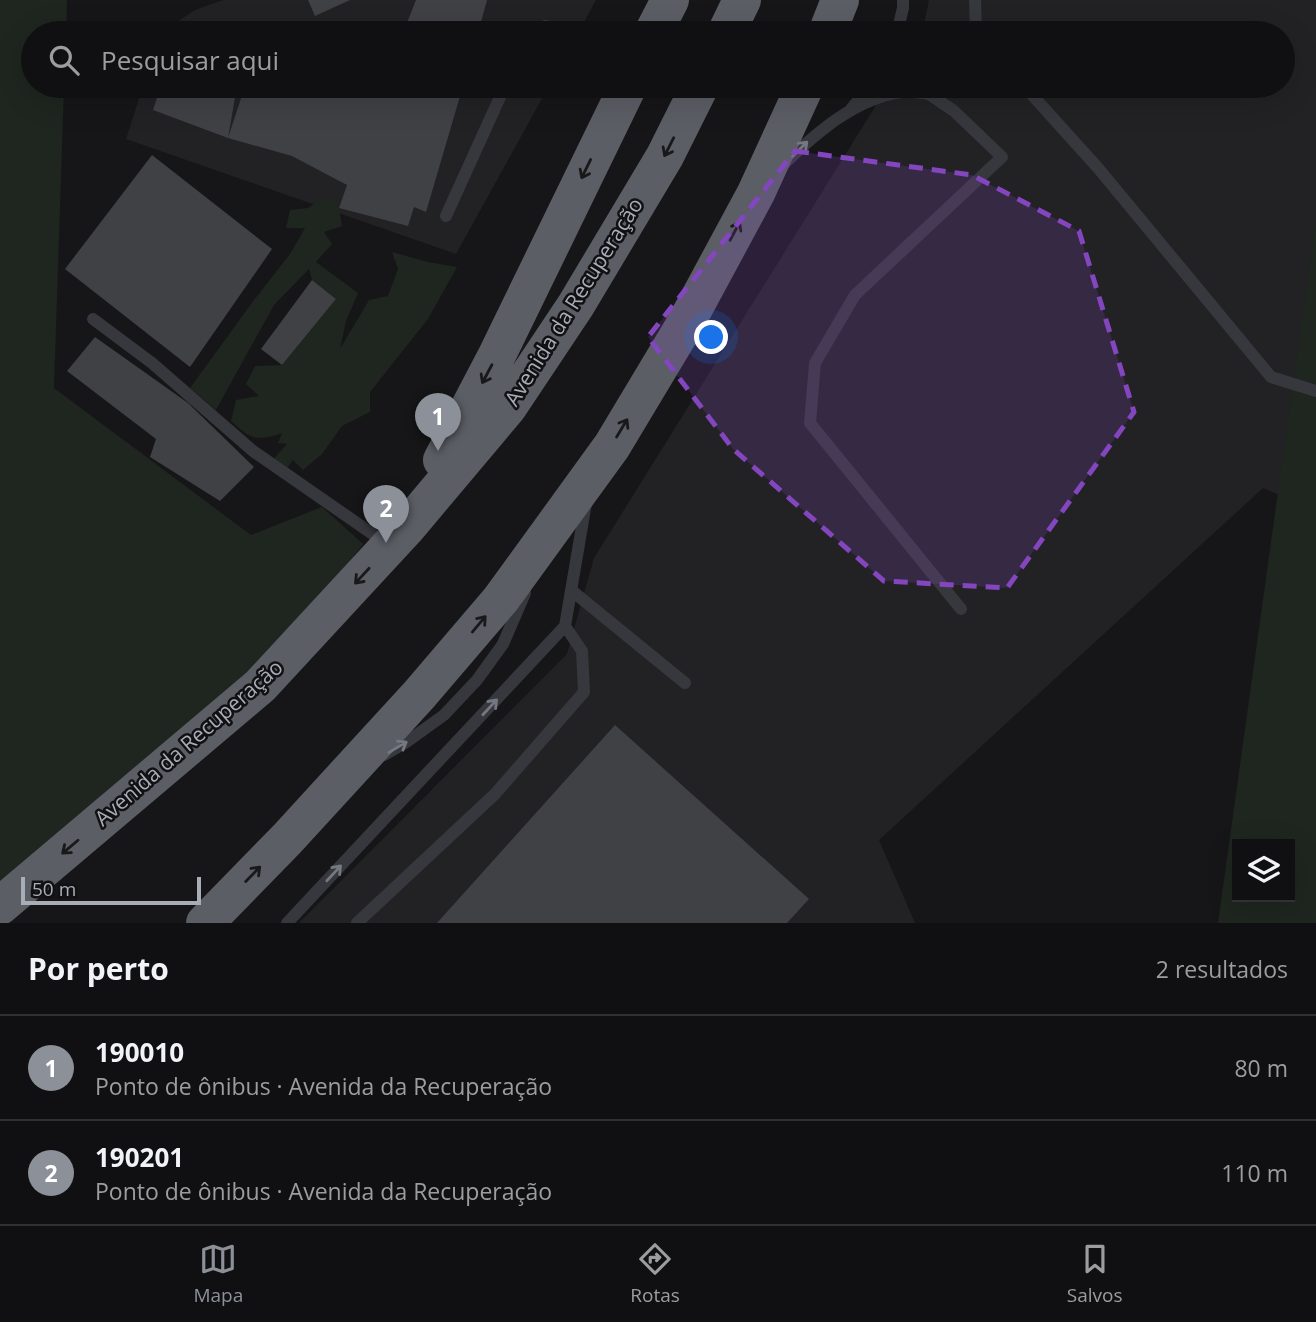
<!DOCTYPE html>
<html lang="pt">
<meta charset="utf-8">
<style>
:root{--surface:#101012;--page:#19191b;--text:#f1f3f6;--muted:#9c9d9f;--line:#303032;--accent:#8c9099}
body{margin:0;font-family:"Open Sans",sans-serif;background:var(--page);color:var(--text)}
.controls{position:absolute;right:21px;bottom:21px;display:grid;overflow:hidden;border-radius:0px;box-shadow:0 7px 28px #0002}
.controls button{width:63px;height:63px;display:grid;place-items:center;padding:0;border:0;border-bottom:2px solid var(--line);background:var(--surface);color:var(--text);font:35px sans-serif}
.scale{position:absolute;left:21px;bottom:18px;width:180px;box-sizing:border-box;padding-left:7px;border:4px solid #a8adb8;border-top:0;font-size:19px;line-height:24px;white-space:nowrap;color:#a8adb8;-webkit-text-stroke:5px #111113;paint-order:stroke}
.you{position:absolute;left:712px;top:338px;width:24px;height:24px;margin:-18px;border:5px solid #fff;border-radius:50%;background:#1a73e8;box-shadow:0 0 0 10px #1a73e833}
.badge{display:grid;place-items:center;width:46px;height:46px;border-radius:50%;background:var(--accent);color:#fff;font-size:23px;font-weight:700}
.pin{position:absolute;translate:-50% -58px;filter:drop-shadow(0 2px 4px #0008)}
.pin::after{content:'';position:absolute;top:37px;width:24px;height:21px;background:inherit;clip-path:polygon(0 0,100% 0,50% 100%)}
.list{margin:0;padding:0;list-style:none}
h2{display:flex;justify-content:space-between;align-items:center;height:91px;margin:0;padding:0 28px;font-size:30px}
h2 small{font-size:23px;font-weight:400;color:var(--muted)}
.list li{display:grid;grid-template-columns:46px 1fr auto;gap:21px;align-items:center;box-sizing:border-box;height:105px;padding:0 28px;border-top:2px solid var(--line)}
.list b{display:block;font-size:26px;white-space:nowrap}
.list p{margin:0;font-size:23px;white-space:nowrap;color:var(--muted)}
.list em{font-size:23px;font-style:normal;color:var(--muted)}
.icon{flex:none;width:38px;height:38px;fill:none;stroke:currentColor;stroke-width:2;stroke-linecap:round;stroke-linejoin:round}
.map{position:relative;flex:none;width:1316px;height:923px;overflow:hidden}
.search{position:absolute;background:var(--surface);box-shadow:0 7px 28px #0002;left:21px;right:21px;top:21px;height:77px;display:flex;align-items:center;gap:18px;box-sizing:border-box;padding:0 24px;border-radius:38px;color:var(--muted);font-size:26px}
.sheet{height:301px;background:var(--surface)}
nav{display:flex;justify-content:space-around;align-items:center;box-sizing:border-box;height:98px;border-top:2px solid var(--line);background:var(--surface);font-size:19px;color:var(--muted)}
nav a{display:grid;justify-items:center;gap:4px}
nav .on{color:var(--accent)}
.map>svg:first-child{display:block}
.built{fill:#222225}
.green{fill:#1e261f;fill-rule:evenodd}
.building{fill:#404145}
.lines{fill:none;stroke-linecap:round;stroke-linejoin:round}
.service{stroke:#37383d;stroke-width:12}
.trunk{stroke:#5b5e65;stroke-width:38}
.oneway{stroke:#18191b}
.oneway2{stroke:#757881}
.marked{fill:#8446be;fill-opacity:0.2;stroke:#8446be;stroke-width:5;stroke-dasharray:14 9;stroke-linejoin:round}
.labels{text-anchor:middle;stroke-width:5;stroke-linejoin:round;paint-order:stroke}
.street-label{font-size:21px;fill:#a8adb8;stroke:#111113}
</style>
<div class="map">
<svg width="1316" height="923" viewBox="0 0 1316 923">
<rect width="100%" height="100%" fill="#161618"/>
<path class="built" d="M223,0H596L578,33H160L195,10Z
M929,0H1316V511L1263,488L879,840L915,923H299L567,654L594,558L888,86H1283V33H921L923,29Z
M143,86H549L456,254L126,139Z"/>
<path class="green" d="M0,0H67L66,33H33V86H64L54,388L251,535L322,507L363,544L300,628L0,891Z
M335,198L339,208L342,226L324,232L332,244L316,262L358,293L346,321L340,349L369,300L388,296L398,269L392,252L428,262L457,267L428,319L370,392V412L342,426L322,454L303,470L293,460L282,475L269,464L287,444L278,443L282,433C255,442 251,439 231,421L236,400L259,396L246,384L255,366L282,365L336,299L312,280L309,269L274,305L216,410L190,388L254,300L290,254L305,228H286L290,210L308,208L321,200Z
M1316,219V923H1218ZM1237,844H1290V897H1237Z"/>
<path class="building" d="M308,0H350L315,16Z
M416,0H487L478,33H403Z
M161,86H237L228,138L153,110Z
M245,86H463L426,212L414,207L408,226L339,208L347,185L292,156L228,138Z
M152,155L272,249L190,367L65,269Z
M312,280L336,299L282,365L261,349Z
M95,337L188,403L254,467L220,501L150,457L156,439L67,371Z
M615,725L809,899L787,923H437Z"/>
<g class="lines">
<path class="service" d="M975,0L976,31L978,33
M540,33L545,26L582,33
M897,33L903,8V0
M923,86L929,94L954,111L1002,157L855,295L815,363L810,423L961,609
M1024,86L1098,168L1271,377L1316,391
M851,109L870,86
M783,165C815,134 855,98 902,92C911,91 920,93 929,94
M446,216L505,86
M93,319L152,363L253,451L387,544
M571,590L685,683
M384,755L408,741L444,715L477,680L503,644L525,593
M287,923L565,626L586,503
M357,923L495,794L584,692L582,651L565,626"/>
<path class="trunk" d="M653,33L670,0
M726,33L742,0
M827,33L840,0
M442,460L497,355L628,86
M0,906L260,686L408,526L508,407L576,305L665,156L700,86
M205,923L287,839L419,695L501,599L612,446L687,321L756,193L805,86"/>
</g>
<defs><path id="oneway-shaft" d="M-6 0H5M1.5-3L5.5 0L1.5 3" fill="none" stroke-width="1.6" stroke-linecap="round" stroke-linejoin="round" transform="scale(1.75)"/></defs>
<g class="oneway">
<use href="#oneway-shaft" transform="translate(669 147) rotate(117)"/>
<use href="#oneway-shaft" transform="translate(586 169) rotate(116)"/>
<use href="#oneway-shaft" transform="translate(735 231) rotate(-62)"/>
<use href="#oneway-shaft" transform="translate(487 374) rotate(118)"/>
<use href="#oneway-shaft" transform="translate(622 428) rotate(-59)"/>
<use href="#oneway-shaft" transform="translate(362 576) rotate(133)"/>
<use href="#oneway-shaft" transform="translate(479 624) rotate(-50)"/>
<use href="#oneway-shaft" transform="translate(70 847) rotate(140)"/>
<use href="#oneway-shaft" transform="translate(253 874) rotate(-46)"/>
</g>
<g class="oneway2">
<use href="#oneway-shaft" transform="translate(800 149) rotate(-45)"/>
<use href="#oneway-shaft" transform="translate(490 707) rotate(-47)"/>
<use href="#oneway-shaft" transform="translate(398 747) rotate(-31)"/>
<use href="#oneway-shaft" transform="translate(334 873) rotate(-47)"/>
</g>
<path class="marked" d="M795,151L972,175L1079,231L1134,412L1007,588L884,581L733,449L648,337Z"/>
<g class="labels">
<g class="street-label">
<text transform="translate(574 302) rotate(-58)" y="7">Avenida da Recuperação</text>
<text transform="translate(189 743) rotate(-41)" y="7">Avenida da Recuperação</text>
</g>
</g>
</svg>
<div class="controls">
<button><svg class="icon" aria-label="layers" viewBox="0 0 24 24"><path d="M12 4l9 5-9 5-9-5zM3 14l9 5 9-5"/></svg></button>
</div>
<div class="scale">50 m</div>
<div class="you"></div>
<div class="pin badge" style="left:438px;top:451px">1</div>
<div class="pin badge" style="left:386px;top:543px">2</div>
<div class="search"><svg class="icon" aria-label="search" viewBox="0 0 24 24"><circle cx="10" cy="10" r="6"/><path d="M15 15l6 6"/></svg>Pesquisar aqui</div>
</div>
<section class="sheet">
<h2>Por perto<small>2 resultados</small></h2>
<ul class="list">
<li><span class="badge">1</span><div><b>190010</b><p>Ponto de ônibus · Avenida da Recuperação</p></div><em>80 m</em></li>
<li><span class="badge">2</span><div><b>190201</b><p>Ponto de ônibus · Avenida da Recuperação</p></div><em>110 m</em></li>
</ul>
</section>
<nav>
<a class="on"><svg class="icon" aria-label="map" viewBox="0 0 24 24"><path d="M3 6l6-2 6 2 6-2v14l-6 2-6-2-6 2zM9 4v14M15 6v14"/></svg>Mapa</a>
<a><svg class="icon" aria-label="directions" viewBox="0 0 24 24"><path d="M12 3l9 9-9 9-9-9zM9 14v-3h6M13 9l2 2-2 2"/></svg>Rotas</a>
<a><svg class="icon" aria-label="saved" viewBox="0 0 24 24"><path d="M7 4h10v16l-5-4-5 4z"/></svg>Salvos</a>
</nav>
